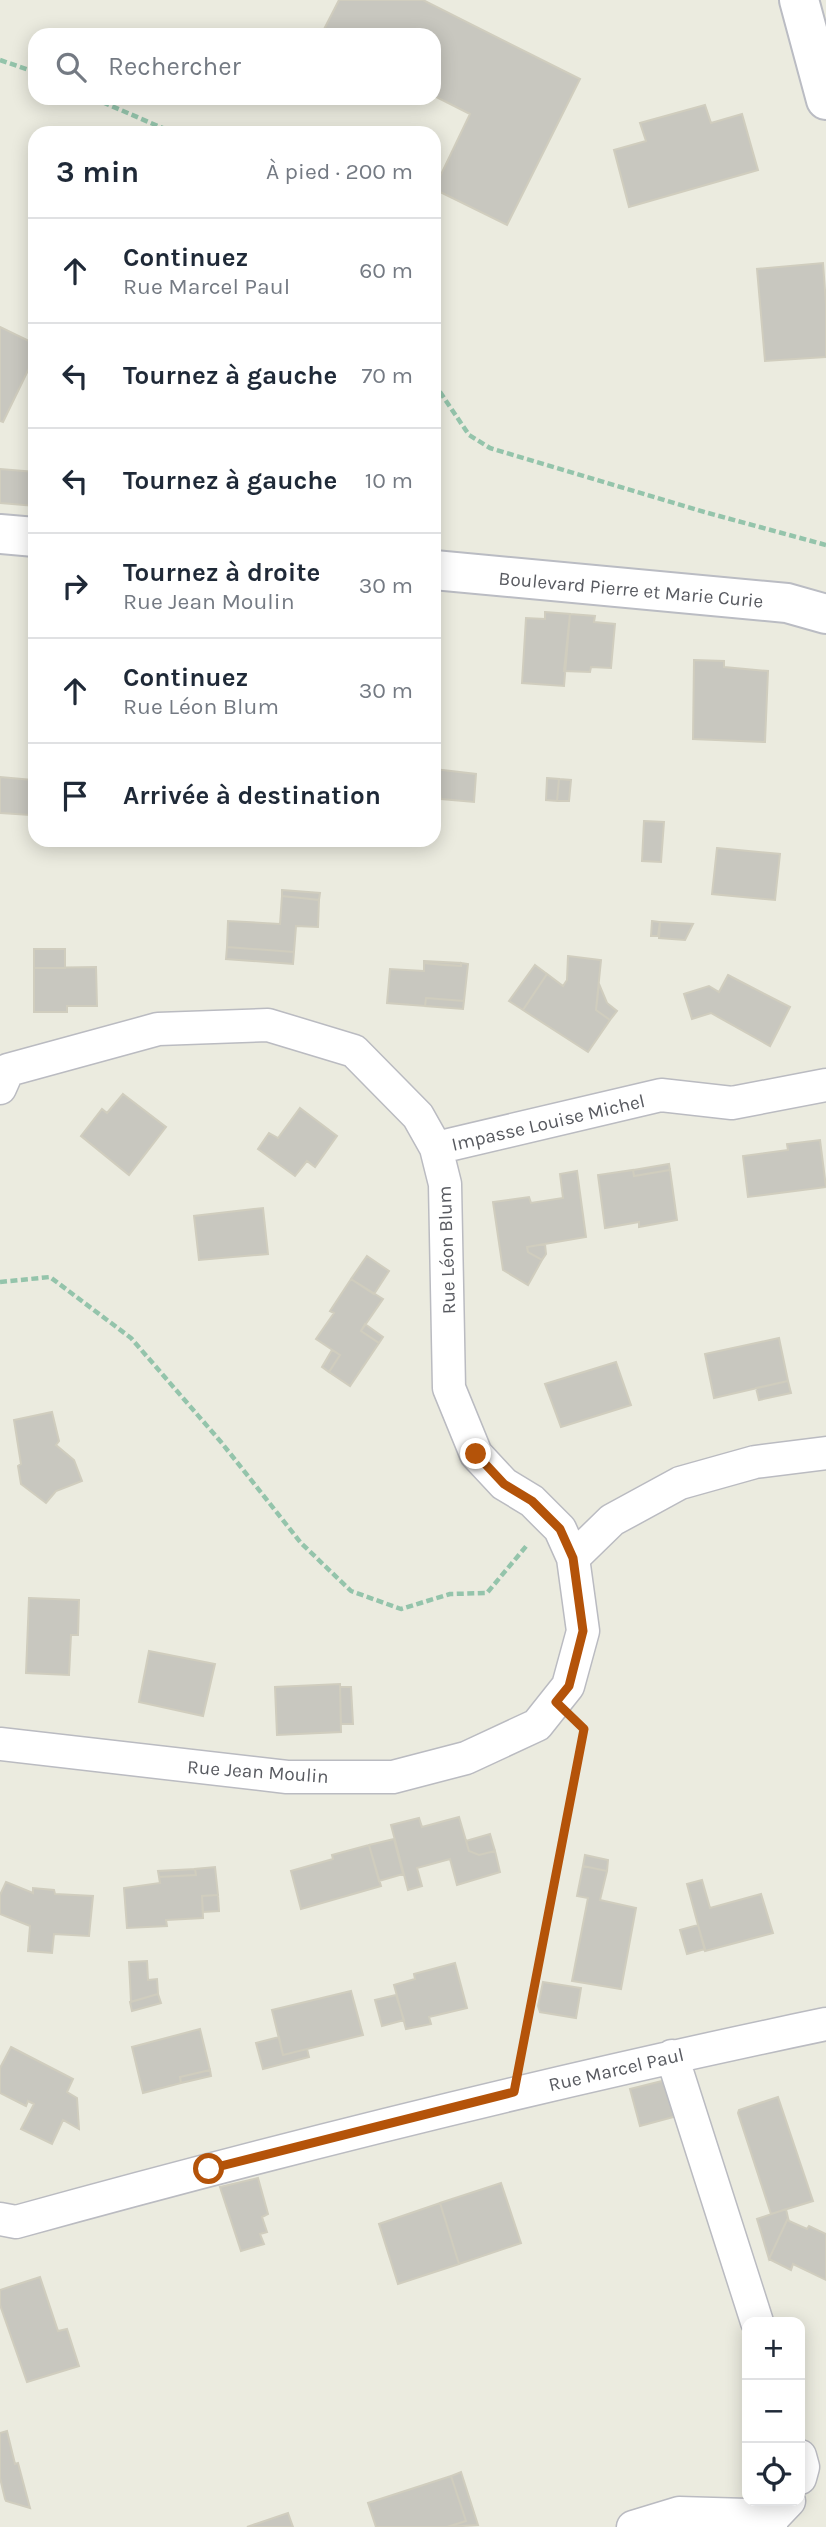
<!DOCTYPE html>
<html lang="fr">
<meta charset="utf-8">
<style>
:root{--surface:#fff;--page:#f2f2f3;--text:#1f2937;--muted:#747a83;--line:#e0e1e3}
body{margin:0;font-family:Karla,sans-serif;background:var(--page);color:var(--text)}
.controls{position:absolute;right:21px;bottom:21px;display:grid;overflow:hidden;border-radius:14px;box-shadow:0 4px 18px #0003}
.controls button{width:63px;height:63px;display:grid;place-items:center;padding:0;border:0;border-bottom:2px solid var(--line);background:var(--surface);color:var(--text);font:35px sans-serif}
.stop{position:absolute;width:21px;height:21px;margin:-16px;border:5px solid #b45309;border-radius:50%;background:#fff}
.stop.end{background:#b45309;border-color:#fff;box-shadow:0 2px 7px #0008}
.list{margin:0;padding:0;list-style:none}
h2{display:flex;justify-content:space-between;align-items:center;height:91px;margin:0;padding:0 28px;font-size:30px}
h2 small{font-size:23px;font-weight:400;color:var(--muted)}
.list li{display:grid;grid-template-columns:46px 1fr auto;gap:21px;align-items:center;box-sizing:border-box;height:105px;padding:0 28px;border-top:2px solid var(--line)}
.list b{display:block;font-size:26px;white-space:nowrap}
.list p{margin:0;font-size:23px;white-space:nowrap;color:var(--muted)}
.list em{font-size:23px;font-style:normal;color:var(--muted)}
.icon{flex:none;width:38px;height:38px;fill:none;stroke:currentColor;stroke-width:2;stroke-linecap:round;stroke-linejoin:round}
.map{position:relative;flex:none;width:826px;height:2527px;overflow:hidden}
.search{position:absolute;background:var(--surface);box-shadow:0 4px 18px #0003;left:28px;top:28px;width:413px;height:77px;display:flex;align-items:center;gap:18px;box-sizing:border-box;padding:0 24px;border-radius:21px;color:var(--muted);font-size:26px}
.panel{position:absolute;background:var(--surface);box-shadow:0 4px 18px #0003;left:28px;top:126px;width:413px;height:721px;border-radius:21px}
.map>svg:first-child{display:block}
.building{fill:#c8c7bf;stroke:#d0cdbe;stroke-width:2}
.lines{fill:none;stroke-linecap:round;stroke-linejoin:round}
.street-casing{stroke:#babbc1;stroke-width:35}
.secondary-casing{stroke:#babcc3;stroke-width:42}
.path{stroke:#94c4ab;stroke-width:4.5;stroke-dasharray:7 3.5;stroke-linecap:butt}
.street{stroke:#fff;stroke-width:32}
.secondary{stroke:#fff;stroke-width:38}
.route{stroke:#b45309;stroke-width:9}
.labels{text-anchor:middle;stroke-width:6;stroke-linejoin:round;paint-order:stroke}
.street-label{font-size:19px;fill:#585a60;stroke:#fff}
</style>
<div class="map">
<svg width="826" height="2527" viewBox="0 0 826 2527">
<rect width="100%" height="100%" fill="#ebebdf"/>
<path class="building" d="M339,0H423L580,79L507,225L434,189L470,114L434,96V35H321Z
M705,105L711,123L742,114L758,170L629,207L614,150L646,141L640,123Z
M823,263L826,304V357L765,361L757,269Z
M0,327L35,344V356L3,422L0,421Z
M0,469L35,472V506L0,503Z
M545,612L570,614L564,686L522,683L526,618L545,619Z
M570,614L595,616L594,622L615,624L611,668L591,667L590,672L564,671Z
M694,660L724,661V667L768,671L765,742L693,739Z
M434,769L476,774L474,802L441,799Z
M434,773L441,799L434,798Z
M0,777L32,780L30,815L0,813Z
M547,778L559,779L557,801L546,800Z
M559,779L571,780L569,801H557Z
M644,821L664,822L661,862L642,861Z
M717,848L780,854L775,900L712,894Z
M282,890L320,893L319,900L282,896Z
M282,896L319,900L318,927L296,926L294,952L227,947L228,921L280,924Z
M652,921L660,922L658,936H651Z
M660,922L693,924L685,940L659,938Z
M227,947L294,952L293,964L226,959Z
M34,949H65V968H34Z
M568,956L601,960L596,1010L610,1020L588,1052L523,1010L547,974L563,986L567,980Z
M424,961L461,963V966L444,965L424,963Z
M424,963L461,966V963L468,964L464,1001L426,998L425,1006L387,1003L390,969L424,971Z
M535,965L547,974L523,1010L509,1001Z
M96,967L97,1006H67V1012H34V968Z
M728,975L790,1007L770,1046L711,1013L692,1019L684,994L709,986L719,992Z
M599,984L607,1003L617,1011L610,1020L596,1010Z
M426,998L464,1001L463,1009L425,1006Z
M123,1094L166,1127L129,1175L81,1136L102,1109L107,1113Z
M300,1108L337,1136L315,1167L307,1161L295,1176L258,1149L269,1133L278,1138Z
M820,1140L826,1187L748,1197L743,1156L788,1150L787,1144Z
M669,1164L670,1170L634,1176L633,1170Z
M633,1170L634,1176L670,1170L677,1220L639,1227V1222L605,1228L598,1175Z
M577,1171L586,1237L527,1247L528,1252L542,1260L528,1285L503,1270L493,1202L529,1197L531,1203L563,1198L560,1174Z
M263,1208L268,1254L199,1260L194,1216Z
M545,1244L546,1254L542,1260L528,1252L527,1247Z
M367,1256L389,1271L374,1294L351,1279Z
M351,1279L383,1299L361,1331L379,1343L350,1386L329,1372L340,1355L316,1339L334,1313L330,1311Z
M365,1324L383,1337L379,1343L361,1331Z
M779,1338L788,1381L714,1398L705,1354Z
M332,1350L340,1355L329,1372L322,1367Z
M616,1362L631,1405L561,1427L545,1384Z
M788,1381L791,1393L759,1400L756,1388Z
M52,1412L59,1441L56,1445L74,1460L82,1481L56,1491L46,1503L21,1484L18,1466L21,1464L14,1420Z
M29,1598L79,1600L78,1635H71L69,1675L26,1673Z
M149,1651L215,1664L203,1716L139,1702Z
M340,1684L341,1732L277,1735L275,1687Z
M340,1687H351L353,1724H341Z
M459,1817L469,1851L479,1855L495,1851L500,1872L457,1885L450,1859L417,1868L422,1886L408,1890L391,1825L419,1818L422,1827Z
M490,1834L495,1851L479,1855L469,1851L466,1841Z
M394,1839L403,1874L379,1881L369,1845Z
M369,1845L381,1886L301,1909L291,1871L333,1859L332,1855Z
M585,1855L608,1860L607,1871L583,1866Z
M583,1866L607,1871L600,1900L636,1908L621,1989L572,1981L588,1898L577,1896Z
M215,1867L218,1895L202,1896L203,1918L166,1920L167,1926L127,1928L124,1888L160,1883L159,1877L196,1875L195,1869Z
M195,1869L196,1875L159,1877L158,1871Z
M702,1880L710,1908L761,1894L773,1933L705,1951L687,1884Z
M6,1882L33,1893V1888L54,1890L55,1894L93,1896L89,1936L54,1934L52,1953L28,1951L30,1926L0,1914V1895Z
M218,1895L219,1911L203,1912L202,1896Z
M698,1925L705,1949L687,1954L680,1930Z
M147,1961L148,1980L157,1979L158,1994L131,2002L129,1962Z
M455,1963L467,2008L429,2017L431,2024L406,2029L394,1985L415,1979L414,1974Z
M543,1982L581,1988L576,2018L540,2012L538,2006Z
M351,1991L363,2035L283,2055L272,2010Z
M158,1994L161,2003L132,2011L130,2002Z
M396,1995L404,2020L382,2026L375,2000Z
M200,2029L210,2070L180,2077L181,2083L143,2093L132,2047Z
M279,2037L283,2055L307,2049L309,2057L263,2069L256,2043Z
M11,2047L73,2079L67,2092L77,2098L79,2129L63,2120L52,2144L21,2129L34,2104L28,2101L26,2106L0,2093V2068Z
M210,2070L211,2076L181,2083L180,2077Z
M666,2080L677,2116L640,2126L630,2089Z
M778,2097L813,2201L771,2214L738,2113L739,2110Z
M258,2178L268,2214L262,2217L267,2232L260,2234L264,2244L241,2251L220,2187Z
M501,2183L521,2243L459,2264L440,2203Z
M440,2203L459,2264L398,2284L379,2224Z
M786,2209L788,2218L769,2259L757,2219Z
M788,2218L789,2221L807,2229L809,2226L826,2234V2280L793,2264L791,2270L769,2259Z
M40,2277L58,2331L67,2329L79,2366L27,2382L0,2305V2290Z
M7,2431L15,2464L18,2463L30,2508L6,2501L5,2499L0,2478V2433Z
M461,2472L478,2525L447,2527L466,2521L451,2476Z
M451,2476L466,2521L447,2527H376L368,2503Z
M288,2513L293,2527H247Z"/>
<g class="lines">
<defs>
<path id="street" d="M0,1088L8,1070L158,1029L268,1025L354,1051L418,1116L436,1148L445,1184L449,1388L476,1454L504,1484L532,1501L560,1529L573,1558L583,1631L568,1686L537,1725L466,1758L393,1777H287L0,1744
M436,1148L661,1095L732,1103L826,1085
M573,1558L612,1520L680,1483L755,1462L826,1453
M672,2056L757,2322
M0,2219L16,2222C284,2148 553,2081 826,2024
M800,2456L803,2467L800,2478
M766,2525L789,2501
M633,2527L679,2513L747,2515L771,2527"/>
<path id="secondary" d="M799,0L826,100
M0,534L35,537
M434,570L787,603L826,614"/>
</defs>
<use href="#street" class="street-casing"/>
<use href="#secondary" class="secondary-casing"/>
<path class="path" d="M0,60L35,72
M93,98L174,133
M434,383L469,435L490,448L708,513L826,545
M0,1282L50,1277L131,1338L221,1442L301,1543L351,1591L401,1609L450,1594L487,1593L528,1544
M521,2057L585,1729L579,1724"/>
<use href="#street" class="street"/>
<use href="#secondary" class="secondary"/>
</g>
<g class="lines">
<path class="route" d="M209,2169L514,2092L584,1729L556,1702L569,1686L583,1631L573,1558L560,1529L532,1501L504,1484L476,1454"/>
</g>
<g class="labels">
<g class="street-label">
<text transform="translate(631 589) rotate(5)" y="7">Boulevard Pierre et Marie Curie</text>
<text transform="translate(548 1122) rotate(-13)" y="7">Impasse Louise Michel</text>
<text transform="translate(446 1250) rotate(-92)" y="7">Rue Léon Blum</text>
<text transform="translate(258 1771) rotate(4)" y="7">Rue Jean Moulin</text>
<text transform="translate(616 2069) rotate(-13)" y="7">Rue Marcel Paul</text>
</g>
</g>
</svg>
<div class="controls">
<button>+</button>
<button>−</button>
<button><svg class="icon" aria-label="locate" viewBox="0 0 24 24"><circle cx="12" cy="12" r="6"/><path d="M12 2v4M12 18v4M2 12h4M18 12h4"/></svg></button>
</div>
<div class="stop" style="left:209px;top:2169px"></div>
<div class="stop end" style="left:476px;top:1454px"></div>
<div class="search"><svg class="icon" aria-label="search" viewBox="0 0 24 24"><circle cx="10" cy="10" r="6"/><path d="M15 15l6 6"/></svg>Rechercher</div>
<section class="panel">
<h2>3 min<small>À pied · 200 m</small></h2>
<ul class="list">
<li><svg class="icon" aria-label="ahead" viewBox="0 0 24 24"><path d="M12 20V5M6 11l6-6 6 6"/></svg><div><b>Continuez</b><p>Rue Marcel Paul</p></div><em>60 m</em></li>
<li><svg class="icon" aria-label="left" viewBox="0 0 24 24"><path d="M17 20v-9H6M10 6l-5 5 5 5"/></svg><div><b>Tournez à gauche</b></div><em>70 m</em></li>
<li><svg class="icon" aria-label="left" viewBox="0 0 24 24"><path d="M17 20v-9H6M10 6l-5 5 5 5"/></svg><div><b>Tournez à gauche</b></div><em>10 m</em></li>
<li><svg class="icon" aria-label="right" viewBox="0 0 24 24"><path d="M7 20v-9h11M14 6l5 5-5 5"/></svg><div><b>Tournez à droite</b><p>Rue Jean Moulin</p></div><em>30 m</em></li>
<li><svg class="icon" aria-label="ahead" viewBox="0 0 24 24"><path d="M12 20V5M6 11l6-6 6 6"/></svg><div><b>Continuez</b><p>Rue Léon Blum</p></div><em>30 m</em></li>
<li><svg class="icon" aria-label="arrive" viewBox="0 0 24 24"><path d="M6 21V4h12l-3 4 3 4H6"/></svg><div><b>Arrivée à destination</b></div></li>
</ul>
</section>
</div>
